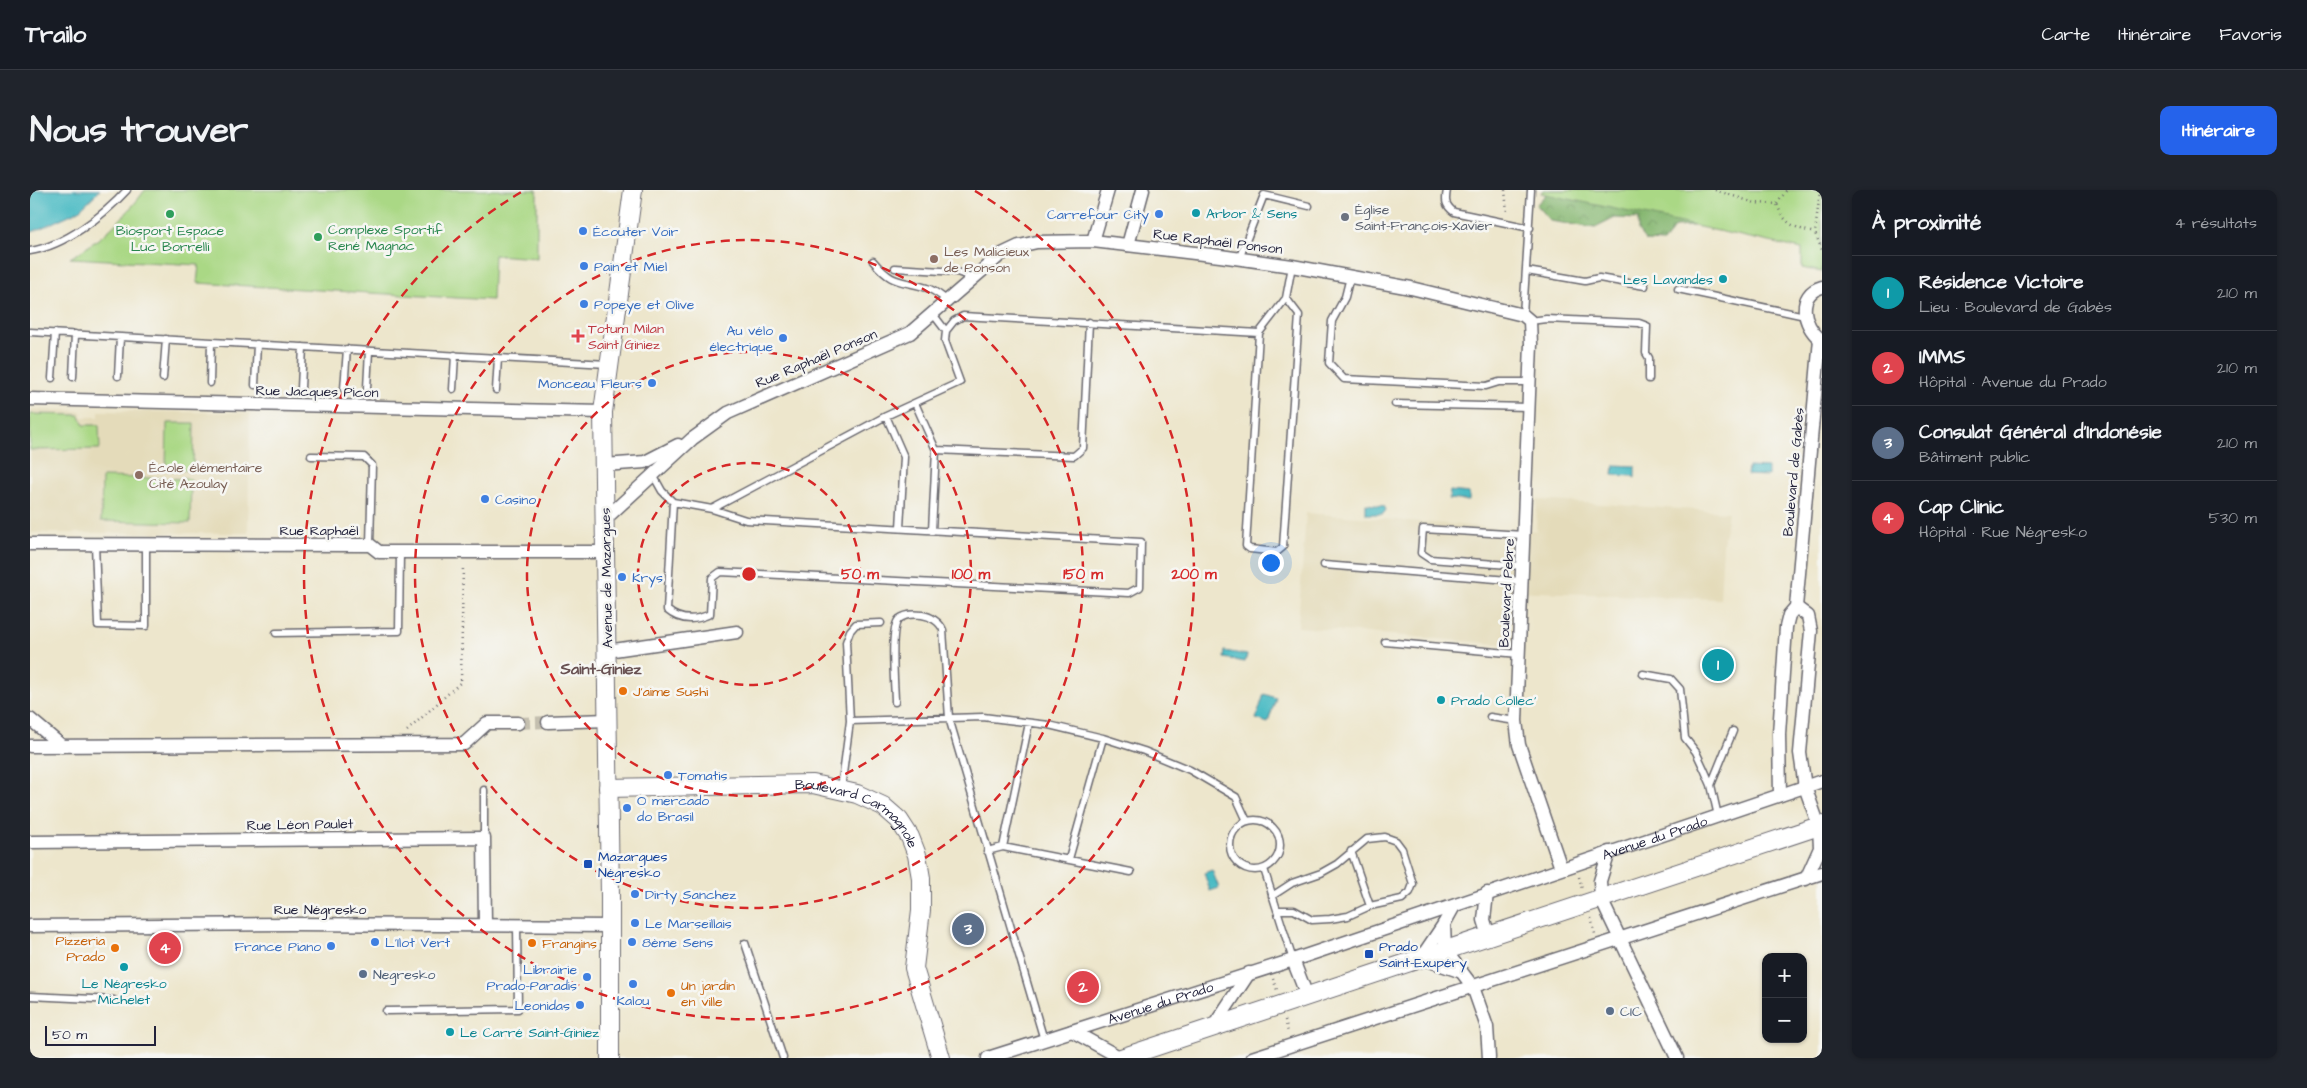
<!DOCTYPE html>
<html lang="fr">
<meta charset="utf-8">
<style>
:root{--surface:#171b24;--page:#20242c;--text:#f1f3f6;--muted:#9ea1a6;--line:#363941;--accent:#2563eb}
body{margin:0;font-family:"Architects Daughter",sans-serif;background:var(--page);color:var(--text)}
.controls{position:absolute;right:15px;bottom:15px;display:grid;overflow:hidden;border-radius:10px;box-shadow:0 1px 4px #0004}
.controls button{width:45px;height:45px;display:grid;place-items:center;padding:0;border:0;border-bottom:1px solid var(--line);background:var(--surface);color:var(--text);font:25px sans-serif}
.scale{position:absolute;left:15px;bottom:12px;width:111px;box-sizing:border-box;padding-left:5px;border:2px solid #22223b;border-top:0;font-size:14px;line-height:18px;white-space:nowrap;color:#22223b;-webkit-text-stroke:4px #f6f6f2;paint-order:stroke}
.you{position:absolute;left:1240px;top:372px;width:18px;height:18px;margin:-12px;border:4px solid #fff;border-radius:50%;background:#1a73e8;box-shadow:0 0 0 8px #1a73e833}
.badge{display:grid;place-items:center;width:32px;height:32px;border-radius:50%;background:var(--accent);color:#fff;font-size:16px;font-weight:700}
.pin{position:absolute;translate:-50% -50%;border:2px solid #fff;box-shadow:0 1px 5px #0006}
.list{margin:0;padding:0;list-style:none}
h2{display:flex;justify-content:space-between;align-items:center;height:65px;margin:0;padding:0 20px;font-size:21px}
h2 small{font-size:16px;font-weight:400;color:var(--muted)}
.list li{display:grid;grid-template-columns:32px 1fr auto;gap:15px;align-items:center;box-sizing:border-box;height:75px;padding:0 20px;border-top:1px solid var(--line)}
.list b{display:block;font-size:19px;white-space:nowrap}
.list p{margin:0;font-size:16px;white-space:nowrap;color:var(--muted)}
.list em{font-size:16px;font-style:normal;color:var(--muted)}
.map{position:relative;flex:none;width:1792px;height:868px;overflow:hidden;border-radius:10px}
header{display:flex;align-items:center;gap:30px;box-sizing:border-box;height:70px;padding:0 25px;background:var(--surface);border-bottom:1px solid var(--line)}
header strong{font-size:24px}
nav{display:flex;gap:28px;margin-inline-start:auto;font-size:18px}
.intro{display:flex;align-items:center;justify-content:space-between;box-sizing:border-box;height:120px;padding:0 30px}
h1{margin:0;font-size:35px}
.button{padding:12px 22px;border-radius:10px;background:var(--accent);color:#fff;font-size:18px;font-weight:700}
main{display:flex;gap:30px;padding:0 30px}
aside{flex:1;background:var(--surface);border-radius:10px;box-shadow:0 1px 4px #0004}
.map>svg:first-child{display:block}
.built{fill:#e4dbba}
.forest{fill:url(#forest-crowns);stroke:#546d56}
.green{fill:#aad885;stroke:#667d60}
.water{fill:#4cbbc4;stroke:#376e80}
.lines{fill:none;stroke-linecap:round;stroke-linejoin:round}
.street-tunnel{stroke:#c4bfaf;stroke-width:12;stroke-dasharray:12 6;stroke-linecap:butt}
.lane-casing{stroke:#69676e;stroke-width:9}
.street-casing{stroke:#69676e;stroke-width:15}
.secondary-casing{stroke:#69676e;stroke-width:20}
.path{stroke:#69676e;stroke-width:2.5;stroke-dasharray:1 4;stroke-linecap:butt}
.lane{stroke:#fff;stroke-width:6}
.street{stroke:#fff;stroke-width:12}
.secondary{stroke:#fff;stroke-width:18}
.ring{fill:none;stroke:#d62828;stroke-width:2.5;stroke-dasharray:9 6}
.culture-dot{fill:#0f9aa8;stroke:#f6f6f2;stroke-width:2}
.leisure-dot{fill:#2e9e5b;stroke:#f6f6f2;stroke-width:2}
.shop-dot{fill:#3f7fe0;stroke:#f6f6f2;stroke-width:2}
.worship-dot{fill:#6b7280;stroke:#f6f6f2;stroke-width:2}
.education-dot{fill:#8d6e63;stroke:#f6f6f2;stroke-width:2}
.health-dot{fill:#e0444e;stroke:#f6f6f2;stroke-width:2}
.food-dot{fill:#e8710a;stroke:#f6f6f2;stroke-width:2}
.transit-dot{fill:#1a4fb4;stroke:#f6f6f2;stroke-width:2}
.service-dot{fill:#5c6f8a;stroke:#f6f6f2;stroke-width:2}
.labels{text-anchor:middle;stroke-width:5;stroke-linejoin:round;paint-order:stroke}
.worship-label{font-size:14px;fill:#5b616d;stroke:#f6f6f2;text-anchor:start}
.culture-label{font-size:14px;fill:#0d838f;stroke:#f6f6f2;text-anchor:start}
.shop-label{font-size:14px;fill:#366cbe;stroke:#f6f6f2;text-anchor:start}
.leisure-label{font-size:14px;fill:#27864d;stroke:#f6f6f2;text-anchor:start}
.street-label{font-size:14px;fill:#22223b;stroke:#f6f6f2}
.education-label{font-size:14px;fill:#785e54;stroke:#f6f6f2;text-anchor:start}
.health-label{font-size:14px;fill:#be3a42;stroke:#f6f6f2;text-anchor:start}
.food-label{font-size:14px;fill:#c56008;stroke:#f6f6f2;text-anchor:start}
.transit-label{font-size:14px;fill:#164399;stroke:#f6f6f2;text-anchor:start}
.service-label{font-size:14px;fill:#4e5e75;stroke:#f6f6f2;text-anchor:start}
.quarter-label{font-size:16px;font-weight:bold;fill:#685152;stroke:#f6f6f2}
.centre{fill:#d62828;stroke:#f6f6f2;stroke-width:2.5}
.ring-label{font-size:15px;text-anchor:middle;font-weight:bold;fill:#d62828;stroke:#f6f6f2;stroke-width:5;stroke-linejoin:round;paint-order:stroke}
</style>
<header>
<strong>Trailo</strong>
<nav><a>Carte</a><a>Itinéraire</a><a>Favoris</a></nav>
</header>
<div class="intro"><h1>Nous trouver</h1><a class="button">Itinéraire</a></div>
<main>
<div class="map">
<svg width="1792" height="868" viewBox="0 0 1792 868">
<defs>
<pattern id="forest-crowns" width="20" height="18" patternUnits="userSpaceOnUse" patternTransform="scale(1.25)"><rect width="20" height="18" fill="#87b872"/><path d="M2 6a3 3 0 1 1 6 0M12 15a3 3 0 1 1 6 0" fill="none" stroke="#6e955f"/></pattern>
</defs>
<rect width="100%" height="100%" fill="#f6f6f2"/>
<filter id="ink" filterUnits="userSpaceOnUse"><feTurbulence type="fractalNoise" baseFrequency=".02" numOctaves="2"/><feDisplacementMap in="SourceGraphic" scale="10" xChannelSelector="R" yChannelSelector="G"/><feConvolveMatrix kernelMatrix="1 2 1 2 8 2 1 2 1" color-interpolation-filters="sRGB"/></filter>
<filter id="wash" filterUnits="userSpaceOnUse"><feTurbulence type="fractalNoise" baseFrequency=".0096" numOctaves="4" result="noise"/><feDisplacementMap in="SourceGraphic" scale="20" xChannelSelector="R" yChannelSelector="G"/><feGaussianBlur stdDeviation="1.12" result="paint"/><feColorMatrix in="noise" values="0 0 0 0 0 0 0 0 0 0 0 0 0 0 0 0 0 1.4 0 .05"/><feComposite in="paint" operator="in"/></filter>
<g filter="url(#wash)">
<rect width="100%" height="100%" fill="#ede6cc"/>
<path class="built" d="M0,219L51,221L52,227H69V221L220,223L218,343H0Z
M1507,310L1698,322L1693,355L1690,409L1482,401L1479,455L1268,437L1276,323L1506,341Z"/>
<path class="forest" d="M1520,0H1624L1695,34L1645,37L1633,52L1616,51L1608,41V29L1585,28L1565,38L1520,31L1506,15Z"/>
<path class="green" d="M115,0H507V68L464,65L462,110L167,93L169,75L40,68C71,50 94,29 115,0Z
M1513,0H1792V82L1772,78V59L1511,3Z
M0,224L49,225L54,235H69L70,259L0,260Z
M137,233H164L163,280H136Z
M72,287L161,289L160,333L71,331Z"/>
<path class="water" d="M0,0H70L48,21L0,43Z
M1584,275L1605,276V288L1602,286L1583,285Z
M1718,277L1738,278V286L1717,285Z
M1420,301L1439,303V311L1419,309Z
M1336,314L1354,316L1356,320L1353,324H1336Z
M1195,461L1217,465L1215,472L1194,468Z
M1234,504L1246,508L1238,533L1226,529Z
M1182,680L1189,698L1180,701L1174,683Z"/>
</g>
<g filter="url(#ink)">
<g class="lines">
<path class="street-tunnel" d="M488,533L518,532"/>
<defs>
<path id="lane" d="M1417,0C1415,11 1415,15 1424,22L1500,38
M0,61C35,56 74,25 97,0
M1209,69L1234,5L1279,16
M843,71C864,96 869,89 897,98C904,100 911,106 917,110
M865,78L927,82L944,88
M1497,81L1555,91L1569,88L1615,96
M1320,87L1315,107L1302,131L1299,173L1314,189L1456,196L1469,192H1500
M1648,99L1775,126
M1256,108L1269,125L1253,357L1247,362L1220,359L1216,356L1229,143L1256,108L1262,76
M1493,125L1501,0
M1500,131L1516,129L1609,133L1617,136L1616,163L1619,168V189
M916,141L924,131L933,126L1229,143
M0,142L578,174
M88,186L90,147
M43,187L45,144
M22,188L25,143
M133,188L136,149
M180,193L181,152
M225,195L227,154
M271,198L273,157
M337,198L339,161
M314,199L317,159
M423,199L425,165
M466,200L468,168
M885,213L906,260L902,341
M1365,214L1499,217
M856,226L874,267L870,338
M906,260L1044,266L1053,258L1059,132
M281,266L334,267L342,275L340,355
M623,285L632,301L643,312L682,319L716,330L1111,352L1110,397L1099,403L690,382L682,388L680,424C665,431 650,431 637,420L643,312
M682,319L856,226L930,192L915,151L916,141L903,124
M65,354L68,435L116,436V355
M1294,375L1491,391
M1492,376L1400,369L1391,363L1393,339L1494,345
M246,443L369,441L370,362
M1355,452L1489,464
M1613,484L1641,489L1650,499L1655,548L1666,562L1674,579L1681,595L1688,626
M865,512C865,497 859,438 869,429C875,424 885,424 892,425C900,426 910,432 913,440L919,528L1014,850
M1460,527L1486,531
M820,531L953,527L1019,535L1073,548L1114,561L1160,580L1206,607L1217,631
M1681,595L1703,541
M811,599L820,531L816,452L820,441L826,434L851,433
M1200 655a25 25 0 1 1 50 0a25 25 0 1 1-50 0Z
M454,648V600
M973,657L999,533
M957,661L973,657L1101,682
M1321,661L1340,716
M1039,669L1073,548
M1234,679L1263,770
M1242,706L1262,693L1291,683L1307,674L1337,649L1355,647L1366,651L1372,659L1383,694L1380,702L1372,709L1340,716L1318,726L1300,729L1282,730L1264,720H1247
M715,753L753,868
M0,806L84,810
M356,821L488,819L487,735"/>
<g id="street">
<path d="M1063,51L1078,0"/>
<path d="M1098,55L1113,0"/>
<path d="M1790,149C1773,136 1766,104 1792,97"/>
<path d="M0,209L573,222"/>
<path d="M574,275L615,272L648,255"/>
<path d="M574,330L662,249L698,223L880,143L970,65L989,56L1007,52L1063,51L1190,66L1262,76L1381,98L1493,125L1500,131L1501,154L1486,531L1489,555L1531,678"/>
<path d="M0,354L340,355L349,362H575"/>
<path d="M1766,417L1778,426L1781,441L1770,563L1775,597L1789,636L1790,658L1776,689"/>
<path d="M577,461L707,442"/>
<path d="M0,529L32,556"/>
<path d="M518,532L578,530"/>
<path d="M0,556L434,554L457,533H488"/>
<path d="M1750,605L1749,544L1756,437L1759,425L1766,417L1790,149"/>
<path d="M0,652L454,648L455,735"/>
<path d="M1579,662L1570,691L1571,709L1647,868"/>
<path d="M1457,703L1454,730L1459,746"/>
<path d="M1424,716L1414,734L1415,760L1443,797L1457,837L1459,868"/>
<path d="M1414,734L1391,768L1429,781"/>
<path d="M0,736L262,734L580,736"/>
<path d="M1263,770L1277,806"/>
<path d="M1182,839L1219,783"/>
<path d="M1042,841L1091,868"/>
<path id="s1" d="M958,868L1263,770L1792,591"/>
<path d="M1222,868L1792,683"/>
</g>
<g id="secondary">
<path id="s2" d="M578,598L783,594L827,604L853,616L869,630L880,647L887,665L891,688V720L884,778L911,868"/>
<path d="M580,868V706L573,222L603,0"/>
<path d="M1091,868L1792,635"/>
</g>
</defs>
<use href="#lane" class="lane-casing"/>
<use href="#street" class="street-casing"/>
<use href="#secondary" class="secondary-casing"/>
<path class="path" d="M1475,0L1477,22
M1685,0L1725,13L1747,14C1754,35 1766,38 1785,43
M1790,0L1785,43L1792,60
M1747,14L1756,1L1759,0
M377,541L431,492L433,375
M1549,687L1552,699
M1561,728L1565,744
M1243,789L1247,800
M1255,830L1258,842"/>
<use href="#lane" class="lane"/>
<use href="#street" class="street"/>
<use href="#secondary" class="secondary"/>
</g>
</g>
<g class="ring">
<circle cx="719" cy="384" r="111"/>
<circle cx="719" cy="384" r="222"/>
<circle cx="719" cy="384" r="334"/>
<path d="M945 1A445 445 0 1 1 493 1"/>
</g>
<g class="culture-dot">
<circle cx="1166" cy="23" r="5"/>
<circle cx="1693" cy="89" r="5"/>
<circle cx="1411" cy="510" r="5"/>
<circle cx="94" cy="777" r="5"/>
<circle cx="420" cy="842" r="5"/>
</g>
<g class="leisure-dot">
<circle cx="140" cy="24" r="5"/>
<circle cx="288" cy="47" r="5"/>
</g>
<g class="shop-dot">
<circle cx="1129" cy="24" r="5"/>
<circle cx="553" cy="41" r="5"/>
<circle cx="554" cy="76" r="5"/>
<circle cx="554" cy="114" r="5"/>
<circle cx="753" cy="148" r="5"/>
<circle cx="622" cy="193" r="5"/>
<circle cx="455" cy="309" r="5"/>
<circle cx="592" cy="387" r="5"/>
<circle cx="638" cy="585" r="5"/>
<circle cx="597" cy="618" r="5"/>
<circle cx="605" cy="704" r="5"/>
<circle cx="605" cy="733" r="5"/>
<circle cx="345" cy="752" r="5"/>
<circle cx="602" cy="752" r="5"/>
<circle cx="301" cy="756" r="5"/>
<circle cx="557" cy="787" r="5"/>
<circle cx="603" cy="794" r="5"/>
<circle cx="550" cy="815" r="5"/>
</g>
<circle class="worship-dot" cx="1315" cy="27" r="5"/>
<g class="education-dot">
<circle cx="904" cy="69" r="5"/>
<circle cx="109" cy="285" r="5"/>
</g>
<path class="health-dot" d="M545.5 138.5h5v5h5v5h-5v5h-5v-5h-5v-5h5z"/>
<g class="food-dot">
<circle cx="593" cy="501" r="5"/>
<circle cx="502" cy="753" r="5"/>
<circle cx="85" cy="758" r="5"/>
<circle cx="641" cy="803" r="5"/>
</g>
<g class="transit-dot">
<rect x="553" y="669" width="10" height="10" rx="2.5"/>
<rect x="1334" y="759" width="10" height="10" rx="2.5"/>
</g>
<g class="service-dot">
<circle cx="333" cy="784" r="5"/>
<circle cx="1580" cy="821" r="5"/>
</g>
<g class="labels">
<g class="worship-label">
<text x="1325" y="24">Église<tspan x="1325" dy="16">Saint-François-Xavier</tspan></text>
</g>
<g class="culture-label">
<text x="1176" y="28">Arbor &amp; Sens</text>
<text x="1683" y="94" text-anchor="end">Les Lavandes</text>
<text x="1421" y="515">Prado Collec'</text>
<text x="94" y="798" text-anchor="middle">Le Négresko<tspan x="94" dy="16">Michelet</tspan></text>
<text x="430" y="847">Le Carré Saint-Giniez</text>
</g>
<g class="shop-label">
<text x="1119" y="29" text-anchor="end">Carrefour City</text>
<text x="563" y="46">Écouter Voir</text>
<text x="564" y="81">Pain et Miel</text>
<text x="564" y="119">Popeye et Olive</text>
<text x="743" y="145" text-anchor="end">Au vélo<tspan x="743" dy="16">électrique</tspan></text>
<text x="612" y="198" text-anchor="end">Monceau Fleurs</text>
<text x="465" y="314">Casino</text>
<text x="602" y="392">Krys</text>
<text x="648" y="590">Tomatis</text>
<text x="607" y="615">O mercado<tspan x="607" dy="16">do Brasil</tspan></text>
<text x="615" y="709">Dirty Sanchez</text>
<text x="615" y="738">Le Marseillais</text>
<text x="355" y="757">L'Ilot Vert</text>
<text x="612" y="757">8ème Sens</text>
<text x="291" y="761" text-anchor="end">France Piano</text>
<text x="547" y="784" text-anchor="end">Librairie<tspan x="547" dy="16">Prado-Paradis</tspan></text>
<text x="603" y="815" text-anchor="middle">Kalou</text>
<text x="540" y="820" text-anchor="end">Leonidas</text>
</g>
<g class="leisure-label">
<text x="298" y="44">Complexe Sportif<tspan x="298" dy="16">René Magnac</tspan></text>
<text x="140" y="45" text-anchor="middle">Biosport Espace<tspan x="140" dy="16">Luc Borrelli</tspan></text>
</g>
<g class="street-label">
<text transform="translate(1188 51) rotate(7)" y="5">Rue Raphaël Ponson</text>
<text transform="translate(786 168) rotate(-23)" y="5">Rue Raphaël Ponson</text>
<text transform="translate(287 201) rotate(1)" y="5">Rue Jacques Picon</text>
<text transform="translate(1763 282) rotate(-85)" y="5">Boulevard de Gabès</text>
<text x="289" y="345">Rue Raphaël</text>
<text transform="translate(576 388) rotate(-91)" y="5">Avenue de Mazargues</text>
<text transform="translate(1476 403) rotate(-87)" y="5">Boulevard Pebre</text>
<text dy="5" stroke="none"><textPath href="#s2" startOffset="259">Boulevard Carmagnole</textPath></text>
<text transform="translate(270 634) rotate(-1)" y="5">Rue Léon Paulet</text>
<text dy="5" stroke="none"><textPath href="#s1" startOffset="702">Avenue du Prado</textPath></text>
<text x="290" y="724">Rue Négresko</text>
<text dy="5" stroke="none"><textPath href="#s1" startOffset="181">Avenue du Prado</textPath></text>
</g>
<g class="education-label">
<text x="914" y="66">Les Malicieux<tspan x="914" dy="16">de Ponson</tspan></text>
<text x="119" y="282">École élémentaire<tspan x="119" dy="16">Cité Azoulay</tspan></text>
</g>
<g class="health-label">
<text x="558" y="143">Totum Milan<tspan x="558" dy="16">Saint Giniez</tspan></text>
</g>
<g class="food-label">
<text x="603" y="506">J'aime Sushi</text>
<text x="75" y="755" text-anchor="end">Pizzeria<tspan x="75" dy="16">Prado</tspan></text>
<text x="512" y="758">Frangins</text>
<text x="651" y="800">Un jardin<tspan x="651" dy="16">en ville</tspan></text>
</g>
<g class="transit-label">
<text x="568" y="671">Mazargues<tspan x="568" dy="16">Négresko</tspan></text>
<text x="1349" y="761">Prado<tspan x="1349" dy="16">Saint-Exupéry</tspan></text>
</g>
<g class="service-label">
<text x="343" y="789">Negresko</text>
<text x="1590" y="826">CIC</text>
</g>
<g class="quarter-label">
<text x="571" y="484">Saint-Giniez</text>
</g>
</g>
<circle cx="719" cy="384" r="8" class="centre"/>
<g class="ring-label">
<text x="830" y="389">50 m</text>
<text x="941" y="389">100 m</text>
<text x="1053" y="389">150 m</text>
<text x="1164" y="389">200 m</text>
</g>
</svg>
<div class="controls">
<button>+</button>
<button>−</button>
</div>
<div class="scale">50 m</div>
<div class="you"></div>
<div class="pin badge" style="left:1688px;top:475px;background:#0f9aa8">1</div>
<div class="pin badge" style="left:1053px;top:797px;background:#e0444e">2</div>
<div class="pin badge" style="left:938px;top:739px;background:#5c6f8a">3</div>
<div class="pin badge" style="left:135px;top:758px;background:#e0444e">4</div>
</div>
<aside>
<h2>À proximité<small>4 résultats</small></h2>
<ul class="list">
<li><span class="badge" style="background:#0f9aa8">1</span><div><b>Résidence Victoire</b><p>Lieu · Boulevard de Gabès</p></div><em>210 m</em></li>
<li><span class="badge" style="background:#e0444e">2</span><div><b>IMMS</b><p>Hôpital · Avenue du Prado</p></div><em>210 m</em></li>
<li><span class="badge" style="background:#5c6f8a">3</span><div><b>Consulat Général d'Indonésie</b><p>Bâtiment public</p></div><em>210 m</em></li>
<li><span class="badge" style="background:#e0444e">4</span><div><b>Cap Clinic</b><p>Hôpital · Rue Négresko</p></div><em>530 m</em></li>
</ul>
</aside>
</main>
